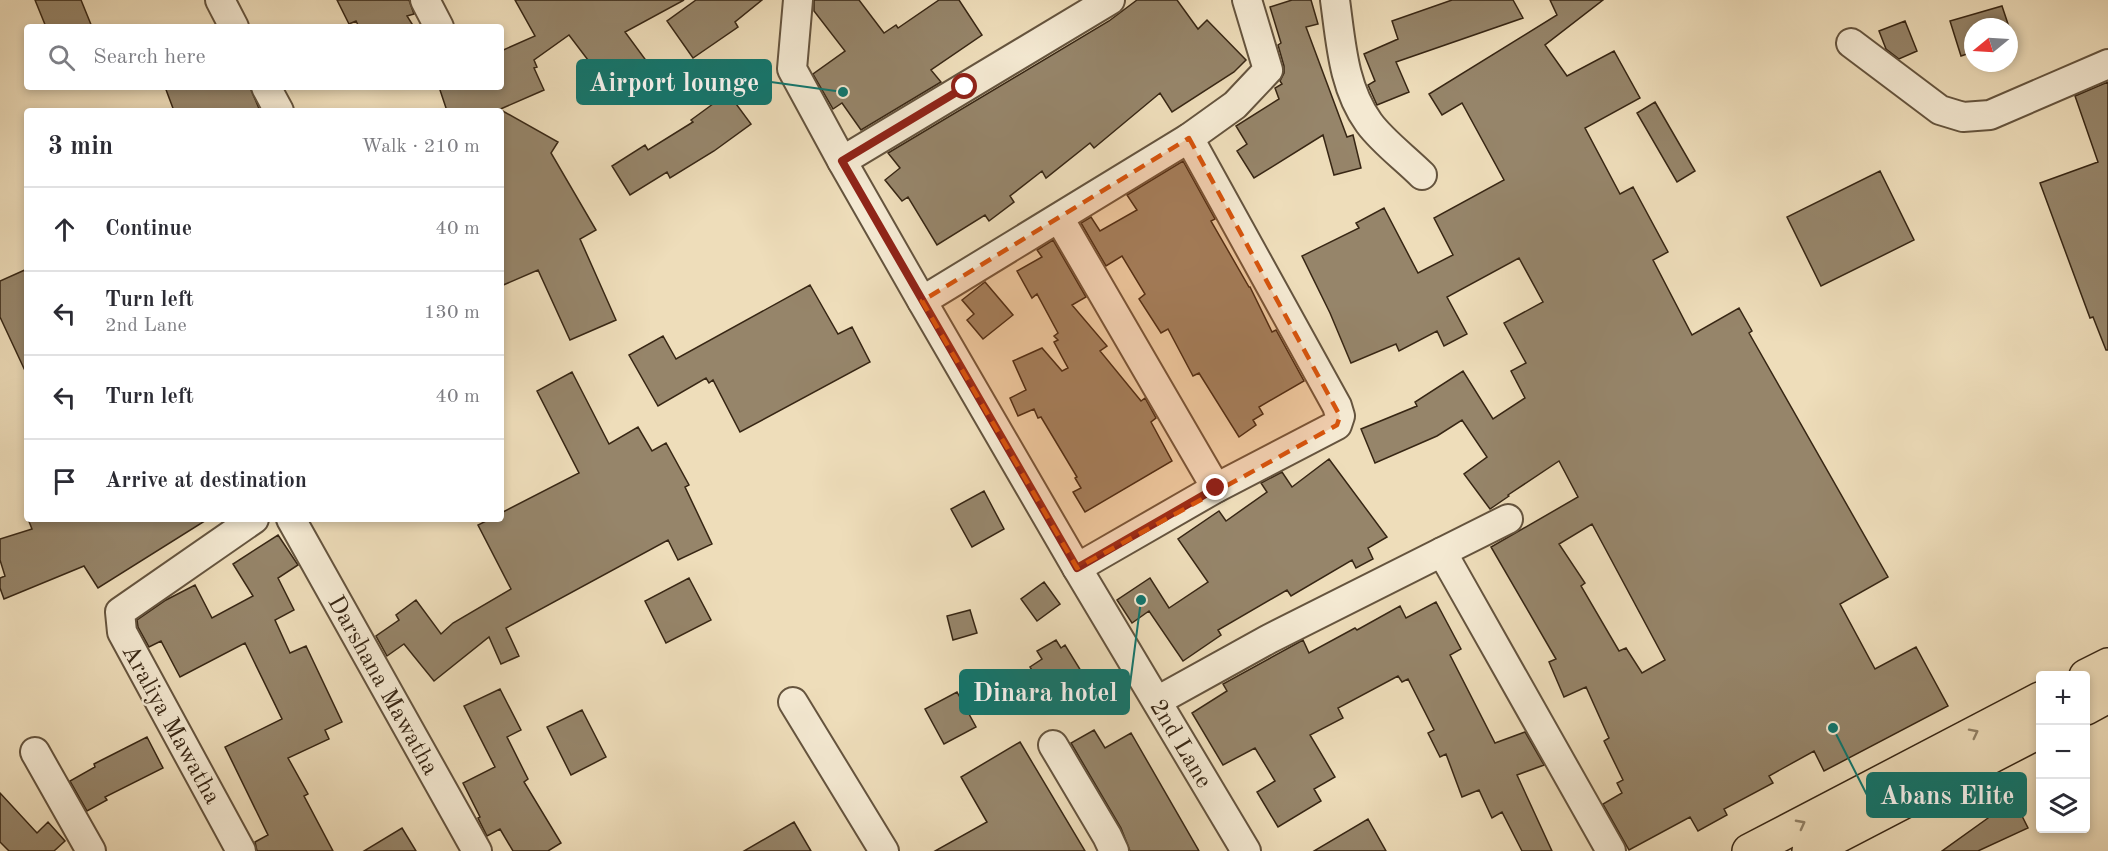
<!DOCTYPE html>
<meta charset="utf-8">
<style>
:root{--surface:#fff;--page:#f2f2f3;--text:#2b2b33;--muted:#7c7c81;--line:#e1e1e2}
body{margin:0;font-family:"Old Standard TT",serif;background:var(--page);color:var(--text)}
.controls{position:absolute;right:18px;bottom:18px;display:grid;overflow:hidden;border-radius:6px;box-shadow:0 3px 9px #0003}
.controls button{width:54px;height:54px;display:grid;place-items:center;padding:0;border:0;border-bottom:2px solid var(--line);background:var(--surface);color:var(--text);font:30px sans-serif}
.compass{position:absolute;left:1964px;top:18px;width:54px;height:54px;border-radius:50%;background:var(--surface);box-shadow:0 3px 9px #0003;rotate:252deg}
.stop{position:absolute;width:18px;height:18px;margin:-14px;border:4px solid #8f2418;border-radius:50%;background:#fff}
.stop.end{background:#8f2418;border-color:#fff;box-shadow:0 2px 6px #0008}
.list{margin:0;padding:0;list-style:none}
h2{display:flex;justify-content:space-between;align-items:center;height:78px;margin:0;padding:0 24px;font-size:26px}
h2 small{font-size:20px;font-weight:400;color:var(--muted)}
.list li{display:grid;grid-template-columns:39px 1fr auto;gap:18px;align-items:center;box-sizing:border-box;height:84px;padding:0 24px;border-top:2px solid var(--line)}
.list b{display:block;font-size:22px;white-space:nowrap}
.list p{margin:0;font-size:20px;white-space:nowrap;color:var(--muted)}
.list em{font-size:20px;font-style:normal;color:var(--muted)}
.icon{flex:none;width:33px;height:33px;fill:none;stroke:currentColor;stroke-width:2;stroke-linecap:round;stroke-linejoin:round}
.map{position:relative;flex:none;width:2108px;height:851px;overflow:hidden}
.search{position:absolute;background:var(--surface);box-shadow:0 3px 9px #0003;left:24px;top:24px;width:480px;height:66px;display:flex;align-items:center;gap:15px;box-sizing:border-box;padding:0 21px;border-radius:6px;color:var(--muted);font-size:22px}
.panel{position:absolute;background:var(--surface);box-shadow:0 3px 9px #0003;left:24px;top:108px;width:480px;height:414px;border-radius:6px}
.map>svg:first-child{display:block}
.building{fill:#96856a;stroke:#372614;stroke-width:1.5;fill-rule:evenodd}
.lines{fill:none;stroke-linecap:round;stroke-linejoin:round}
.street-casing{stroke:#65543e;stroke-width:32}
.highway-casing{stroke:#372614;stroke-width:36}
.street{stroke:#f4e9d2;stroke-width:28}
.highway{stroke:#eeddba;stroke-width:33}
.oneway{stroke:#928267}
.route{stroke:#8f2418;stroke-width:8}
.marked{fill:#d6540d;fill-opacity:0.2;stroke:#d6540d;stroke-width:4.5;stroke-dasharray:12 8;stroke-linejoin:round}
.labels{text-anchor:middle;stroke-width:5;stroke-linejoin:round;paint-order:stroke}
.street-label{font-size:24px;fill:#372614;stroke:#f4e9d2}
.leader{fill:none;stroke:#0f766e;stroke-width:2}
.callout-dot{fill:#0f766e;stroke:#f4e9d2;stroke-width:2}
.callout{fill:#0f766e;stroke:#0f766e;stroke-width:2}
.callout-label{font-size:26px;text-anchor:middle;font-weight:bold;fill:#fff}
</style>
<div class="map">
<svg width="2108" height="851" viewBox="0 0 2108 851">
<rect width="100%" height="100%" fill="#eeddba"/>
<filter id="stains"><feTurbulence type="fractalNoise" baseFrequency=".00333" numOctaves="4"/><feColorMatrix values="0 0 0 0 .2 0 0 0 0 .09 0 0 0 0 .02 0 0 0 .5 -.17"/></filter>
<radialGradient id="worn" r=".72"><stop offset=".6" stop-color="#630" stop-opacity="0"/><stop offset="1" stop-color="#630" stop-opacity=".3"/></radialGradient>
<path class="building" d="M35,0H81L92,27H46Z
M337,0H409L414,14L407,16L414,27H359L356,21L349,24Z
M515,0H684L625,32L656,74L630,94L621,81L610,89L569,35L534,60L537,67L534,68L544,90L496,111H447L439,87H501V51L535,36Z
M696,0H762L735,22L738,27L693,58L667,21Z
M814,0H859L884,33L896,25L898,28L939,0H959L982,35L931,70L941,82L861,130L842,103L833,109L813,74L845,51L814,11Z
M1137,0H1177L1198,29L1207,20L1246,60L1234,72L1172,112L1160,93L1094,148L1090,143L1046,178L1042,171L1010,196L1014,202L989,221L985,215L937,245L908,197L902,201L885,180L900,168L888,153L1109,21Z
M1292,0H1311L1318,24L1306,27L1347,137L1353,135L1361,168L1334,175L1323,135L1254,178L1237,151L1247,144L1236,126L1279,99L1275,88L1282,84L1280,81L1284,73V66L1278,45L1281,43L1270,7Z
M1452,0H1513L1523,18L1396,62L1409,92L1377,105L1368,85L1375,81L1364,54L1398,39L1392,21Z
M1550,0H1603L1545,45L1567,76L1614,51L1640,98L1585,128L1620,194L1633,187L1668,252L1653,260L1692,335L1739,308L1752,331L1749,333L1888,577L1840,604L1875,669L1916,647L1948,706L1824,771L1814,751L1769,776L1773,783L1724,809L1727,815L1698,831L1690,817L1629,850L1603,804L1622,793L1617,783L1623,780L1604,741L1609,738L1586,687L1564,697L1549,662L1556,659L1491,547L1578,497L1559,461L1508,495L1509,496L1490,509L1464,474L1487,457L1462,420L1437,436L1375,463L1361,429L1417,406L1415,402L1463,371L1493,419L1525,398L1511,371L1526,363L1504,323L1543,302L1519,258L1447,297L1467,334L1444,346L1437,331L1399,351L1396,344L1351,363L1330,313L1302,256L1359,228L1356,223L1384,208L1418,273L1453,255L1434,218L1504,180L1462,103L1442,115L1429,94L1557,15ZM1592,524L1665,660L1642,673L1626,648L1619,651L1581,586L1585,583L1559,544Z
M2002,6L2009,27H1973V52L1961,56L1950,21Z
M1905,21L1917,51L1899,59L1886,49L1879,31Z
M2108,82V350H2106L2093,317L2090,318L2040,183L2098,162L2075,96Z
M165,87H250L260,111H174Z
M728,93L751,124L714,151L670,178L667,172L630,195L612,166L645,145L648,150L693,122L691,120Z
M1655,102L1695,171L1677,182L1637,113Z
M501,110L558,142L551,153L596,230L580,239L616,320L570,340L538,270L501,286Z
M1183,161L1215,219L1211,221L1249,287H1250L1272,332L1276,330L1304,381L1259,407L1263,414L1253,420L1256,425L1239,437L1199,373L1193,376L1168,329L1161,333L1139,299L1145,294L1122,256L1106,266L1081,223L1091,217L1100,231L1137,210L1127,195Z
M1880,171L1914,240L1821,286L1787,217Z
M1053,240L1086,297L1072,305L1107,346L1100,351L1141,401L1145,398L1156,418L1151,422L1172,461L1085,512L1073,492L1081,488L1075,478L1077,477L1041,417L1038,418L1034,409L1018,416L1010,398L1026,390L1013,361L1042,348L1062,371L1068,368L1054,342L1058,340L1054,336L1058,333L1037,294L1032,298L1017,271L1042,257L1037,250Z
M27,269V375L0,317V281Z
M985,282L1013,315L983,339L967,320L974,314L962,300Z
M810,285L838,334L852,327L870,362L740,432L713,380L709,383L706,378L658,406L629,355L663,336L676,359Z
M572,372L609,444L638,427L652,451L666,443L689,485L685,487L712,544L678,560L668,540L506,628L519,656L501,664L489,637L434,681L404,644L387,656L376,636L399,620L396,615L416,600L441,634L453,623L511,589L478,525L490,519H501V513L579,473L537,391Z
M1329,459L1387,537L1368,548L1373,559L1356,568L1352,560L1291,596L1287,590L1218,630L1221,635L1183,661L1149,611L1132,623L1117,600L1150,578L1169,608L1208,582L1178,539L1219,511L1226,521L1267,492L1261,483L1282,472L1292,487Z
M984,491L1004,529L972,547L951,509Z
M28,519H208L98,588L84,566L4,599L0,588V578L5,576L0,560V539L32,529Z
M278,535L298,565L278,578L294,610L275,620L290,653L306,646L342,722L325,730L329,739L288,758L308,794L304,796L333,851H257L255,842L268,835L225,747L282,719L245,643L180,677L161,641L149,647L138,627L137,620L166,600L195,585L212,618L253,596L233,564Z
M689,578L711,620L666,643L645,601Z
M1044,582L1060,604L1037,621L1021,599Z
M1436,602L1461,649L1450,655L1495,743L1525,732L1544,765L1517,775L1552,851H1522L1502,812L1492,818L1479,790L1462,797L1446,754L1440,757L1428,733L1434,730L1408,679L1402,682L1398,676L1338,708L1343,718L1310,735L1335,777L1314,789L1321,801L1278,827L1257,792L1275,781L1255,748L1223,765L1192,713L1227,691L1223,684L1303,640L1309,653L1355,628L1357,630L1400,606L1406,618Z
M970,610L977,633L953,640L947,616Z
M1056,640L1061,648L1065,645L1081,671L1044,691L1030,667L1042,659L1037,651Z
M500,689L521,730L507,737L528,779L524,782L561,843L548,851H513L500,829L487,836L478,818L480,817L463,783L495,767L464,706Z
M957,692L976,727L944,744L925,709Z
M582,710L606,757L571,775L547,727Z
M1094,730L1105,748L1131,733L1199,851H1130L1121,828L1071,743Z
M147,737L163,768L105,797L107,800L87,811L70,781L95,767L94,764Z
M1020,742L1085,851H935L987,822L961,777Z
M0,793L37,833L48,822L65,841L54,851H9L0,842Z
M2015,802L2028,828L1978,851H1942L1988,818L1987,815Z
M1368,819L1386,851H1314Z
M794,822L811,851H744Z
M402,828L416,851H364Z"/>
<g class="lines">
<defs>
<g id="street">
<path d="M220,0L234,27"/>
<path d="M425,0L439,27"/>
<path id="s1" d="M798,0L792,69L842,161L922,301L1077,568L1246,851"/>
<path d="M1335,0C1341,43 1343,87 1369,123C1383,142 1405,158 1422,175"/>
<path d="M1851,43L1940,110L1963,117L1990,115L2108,64"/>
<path d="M266,87L279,111"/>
<path d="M1189,138L1235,105L1268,70L1247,0"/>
<path d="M842,161L1110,0"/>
<path d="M1059,218L1216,488"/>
<path d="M922,301L1189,138L1337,406L1340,416L1337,425L1216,488L1077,568"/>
<path id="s2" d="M291,519L477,851"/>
<path d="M1442,552L1508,519"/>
<path d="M1157,701L1269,639L1442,552L1611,851"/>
<path d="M793,702L884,851"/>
<path d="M1053,745L1107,836L1114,851"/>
<path d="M35,752L91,851"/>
<path d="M241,851L122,632L120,612L254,519"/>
</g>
<path id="highway" d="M2086,676L2108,665
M2086,708L2108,696
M1749,851L2040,699
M1809,851L2040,731"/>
</defs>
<use href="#street" class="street-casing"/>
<use href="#highway" class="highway-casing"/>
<use href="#street" class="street"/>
<use href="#highway" class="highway"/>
</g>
<defs><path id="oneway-chevron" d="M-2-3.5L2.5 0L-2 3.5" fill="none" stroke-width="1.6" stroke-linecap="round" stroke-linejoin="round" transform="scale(1.5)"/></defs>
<g class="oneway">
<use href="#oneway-chevron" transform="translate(1974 733) rotate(-27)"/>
<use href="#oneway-chevron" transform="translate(1801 824) rotate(-28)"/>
</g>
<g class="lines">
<path class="route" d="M965,87L842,161L1077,568L1216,488"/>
</g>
<path class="marked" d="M1189,138L1340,416L1337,425L1077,568L922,301Z"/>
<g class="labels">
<g class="street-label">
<text dy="8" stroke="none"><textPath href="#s2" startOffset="190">Darshana Mawatha</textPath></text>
<text transform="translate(172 724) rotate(61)" y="8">Araliya Mawatha</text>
<text dy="8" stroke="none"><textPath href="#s1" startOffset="848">2nd Lane</textPath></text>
</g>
</g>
<path class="leader" d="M843 92L771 82M1141 600L1129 692M1833 728L1867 795"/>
<g class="callout-dot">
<circle cx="843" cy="92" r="6"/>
<circle cx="1141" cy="600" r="6"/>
<circle cx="1833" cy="728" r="6"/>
</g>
<g class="callout">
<rect x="577" y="60" width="194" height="44" rx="6"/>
<rect x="960" y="670" width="169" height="44" rx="6"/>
<rect x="1867" y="773" width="159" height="44" rx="6"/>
</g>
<g class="callout-label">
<text x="674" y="91">Airport lounge</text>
<text x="1045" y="701">Dinara hotel</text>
<text x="1947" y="804">Abans Elite</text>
</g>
<rect width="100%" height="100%" filter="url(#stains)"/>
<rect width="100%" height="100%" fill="url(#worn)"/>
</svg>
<div class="controls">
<button>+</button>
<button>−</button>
<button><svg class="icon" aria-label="layers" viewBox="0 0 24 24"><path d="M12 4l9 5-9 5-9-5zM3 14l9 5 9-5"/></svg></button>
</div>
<svg class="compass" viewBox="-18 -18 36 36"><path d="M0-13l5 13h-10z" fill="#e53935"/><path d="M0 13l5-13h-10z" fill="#7c7c81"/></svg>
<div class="stop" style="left:965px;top:87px"></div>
<div class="stop end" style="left:1216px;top:488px"></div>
<div class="search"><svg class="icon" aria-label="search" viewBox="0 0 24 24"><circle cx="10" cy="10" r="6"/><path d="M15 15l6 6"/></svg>Search here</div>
<section class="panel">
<h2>3 min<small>Walk · 210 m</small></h2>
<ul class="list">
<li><svg class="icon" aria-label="ahead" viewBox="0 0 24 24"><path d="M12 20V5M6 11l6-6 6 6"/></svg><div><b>Continue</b></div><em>40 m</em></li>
<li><svg class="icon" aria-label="left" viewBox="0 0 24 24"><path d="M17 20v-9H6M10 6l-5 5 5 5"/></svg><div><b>Turn left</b><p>2nd Lane</p></div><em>130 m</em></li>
<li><svg class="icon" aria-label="left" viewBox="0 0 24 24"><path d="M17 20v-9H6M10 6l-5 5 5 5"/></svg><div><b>Turn left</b></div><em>40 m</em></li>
<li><svg class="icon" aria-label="arrive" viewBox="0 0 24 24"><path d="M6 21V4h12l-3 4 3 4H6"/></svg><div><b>Arrive at destination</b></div></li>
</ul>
</section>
</div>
